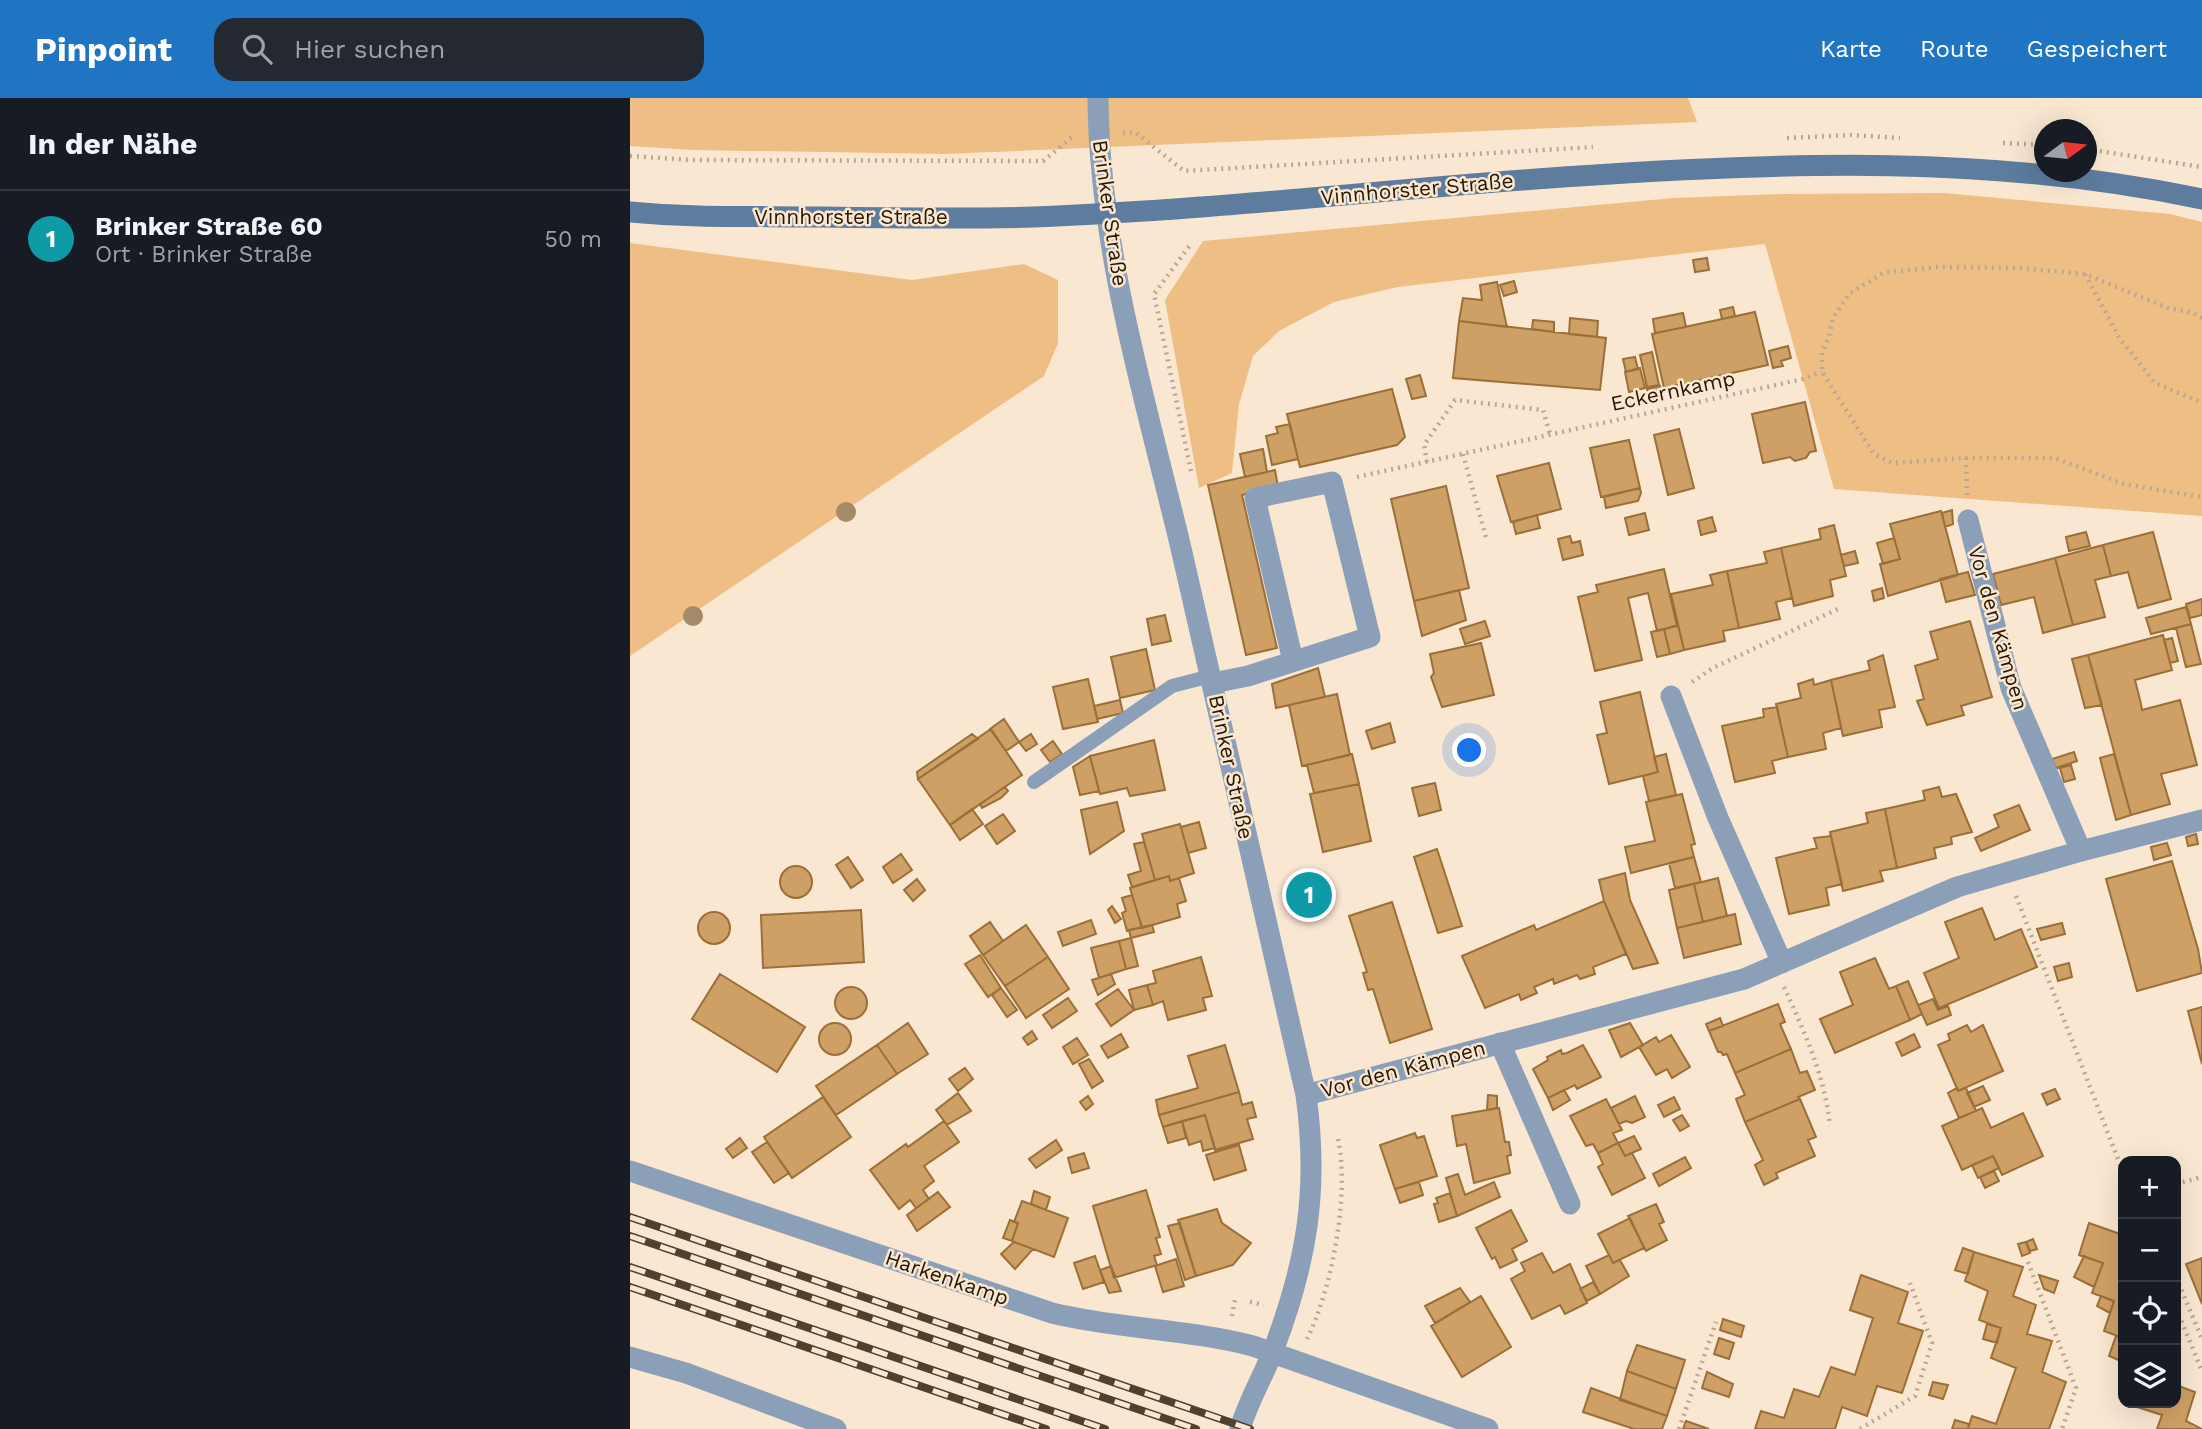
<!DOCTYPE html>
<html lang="de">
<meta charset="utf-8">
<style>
:root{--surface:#171b24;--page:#242831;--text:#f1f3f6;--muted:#9ea1a6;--line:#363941;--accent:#2075c3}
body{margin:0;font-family:"Work Sans",sans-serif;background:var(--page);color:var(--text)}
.controls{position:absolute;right:21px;bottom:21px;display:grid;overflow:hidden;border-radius:14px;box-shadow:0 7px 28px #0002}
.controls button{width:63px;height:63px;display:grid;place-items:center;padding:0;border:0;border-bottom:2px solid var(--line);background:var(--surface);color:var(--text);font:35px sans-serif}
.compass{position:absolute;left:1404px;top:21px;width:63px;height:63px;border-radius:50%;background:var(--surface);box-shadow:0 7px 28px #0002;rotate:75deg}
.you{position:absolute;left:840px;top:653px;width:24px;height:24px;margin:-18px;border:5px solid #fff;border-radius:50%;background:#1a73e8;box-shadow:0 0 0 10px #1a73e833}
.badge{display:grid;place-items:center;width:46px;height:46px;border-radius:50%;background:var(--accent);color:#fff;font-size:23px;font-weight:700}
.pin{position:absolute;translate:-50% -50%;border:4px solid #fff;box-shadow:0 2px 7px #0006}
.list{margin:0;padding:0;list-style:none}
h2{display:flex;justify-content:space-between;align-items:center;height:91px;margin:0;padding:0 28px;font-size:30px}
h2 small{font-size:23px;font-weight:400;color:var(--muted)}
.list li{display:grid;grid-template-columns:46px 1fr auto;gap:21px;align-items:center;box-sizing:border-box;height:98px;padding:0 28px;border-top:2px solid var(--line)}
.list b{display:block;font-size:26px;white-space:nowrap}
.list p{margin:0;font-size:23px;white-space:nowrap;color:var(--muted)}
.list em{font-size:23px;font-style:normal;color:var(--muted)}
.icon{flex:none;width:38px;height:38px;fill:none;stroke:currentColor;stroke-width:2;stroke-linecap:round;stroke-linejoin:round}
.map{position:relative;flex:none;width:1572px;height:1331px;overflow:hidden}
header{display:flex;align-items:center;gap:42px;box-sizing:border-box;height:98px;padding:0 35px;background:var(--accent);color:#fff}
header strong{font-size:33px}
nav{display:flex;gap:38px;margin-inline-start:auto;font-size:24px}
.search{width:490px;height:63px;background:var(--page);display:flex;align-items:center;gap:18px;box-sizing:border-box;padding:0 24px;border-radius:21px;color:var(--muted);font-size:26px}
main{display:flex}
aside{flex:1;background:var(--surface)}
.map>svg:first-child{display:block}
.green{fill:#eebe85}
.building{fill:#cfa066;stroke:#9a6f38;stroke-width:2}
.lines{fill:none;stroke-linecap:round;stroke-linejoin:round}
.path{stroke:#b9a791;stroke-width:4.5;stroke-dasharray:2 5;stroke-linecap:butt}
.lane{stroke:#8ba0b8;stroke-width:14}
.street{stroke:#8ba0b8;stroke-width:21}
.secondary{stroke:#5d7c9e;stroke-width:21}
.rail-casing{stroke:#51402a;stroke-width:8}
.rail{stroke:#fae7d1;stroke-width:5;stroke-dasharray:16;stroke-linecap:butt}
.tree{fill:#a48a67}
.labels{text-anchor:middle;stroke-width:5;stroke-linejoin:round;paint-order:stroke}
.street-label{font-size:21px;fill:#281701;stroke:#fae7d1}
</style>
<header>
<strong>Pinpoint</strong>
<div class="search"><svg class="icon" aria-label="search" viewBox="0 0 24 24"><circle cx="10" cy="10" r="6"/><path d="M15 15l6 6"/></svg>Hier suchen</div>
<nav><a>Karte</a><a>Route</a><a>Gespeichert</a></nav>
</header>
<main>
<aside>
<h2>In der Nähe<small></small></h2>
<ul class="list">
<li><span class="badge" style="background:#0f9aa8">1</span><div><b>Brinker Straße 60</b><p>Ort · Brinker Straße</p></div><em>50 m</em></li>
</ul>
</aside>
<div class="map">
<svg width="1572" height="1331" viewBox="0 0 1572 1331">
<rect width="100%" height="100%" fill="#fae7d1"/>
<path class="green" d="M0,0H1058L1067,24L315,56L63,52L0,48Z
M1314,95L1540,116L1572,124V418L1204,391L1135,146L768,189L704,204L649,233L623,258L609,306L602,375L569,390L535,202L573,143L1043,100L1153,96Z
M0,145L282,182L394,166L428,182V245L414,278L0,558Z"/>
<path class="building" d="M1077,160L1079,172L1065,174L1063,162Z
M884,183L887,194L874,198L870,187Z
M867,184L877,229L829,223L833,200L852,202L850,187Z
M1103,209L1105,218L1092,221L1090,212Z
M1125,214L1138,267L1034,290L1022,236Z
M1053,215L1056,229L1025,235L1023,221Z
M940,220L968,223L967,239L939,236Z
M903,222L924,224V234L902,231Z
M829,223L976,240L970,292L823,280Z
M1158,248L1161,260L1151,263L1153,268L1143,270L1139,253Z
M1022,254L1029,287L1017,289L1010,257Z
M1005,259L1008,271L996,274L993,261Z
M1010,270L1015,290L999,294L995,274Z
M790,277L796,298L782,301L776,281Z
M1030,288L1032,298L1019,301L1017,291Z
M762,291L775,339L767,347L670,369L657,316Z
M1175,304L1186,353L1180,354L1176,360L1165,363L1160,359L1133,365L1122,316Z
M660,326L668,361L642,367L636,338L648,335L646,329Z
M1049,331L1064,390L1038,397L1024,337Z
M999,342L1010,390L971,399L960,350Z
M633,351L637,374L615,379L610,356Z
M919,365L931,411L881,424L867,378Z
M645,372L648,389L612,397L647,550L616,557L578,387Z
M816,388L839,490L784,503L761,401Z
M1010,390L1011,395L1008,403L976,410L974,399Z
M1322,412L1323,426L1315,429L1312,415Z
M1311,413L1328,477L1258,498L1250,466L1270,461L1260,426Z
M1015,415L1019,432L999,437L995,420Z
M907,417L910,430L886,436L883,424Z
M1082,419L1086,433L1071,437L1068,423Z
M1204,427L1216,478L1200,482L1203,498L1164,508L1151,450L1191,441L1189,431Z
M1456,434L1460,448L1439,453L1436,439Z
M1523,434L1541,501L1508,510L1498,474L1481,478L1473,447Z
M940,438L942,445L950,443L953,457L933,462L928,441Z
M1264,440L1270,461L1253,466L1247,445Z
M1473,447L1481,478L1465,482L1475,519L1443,527L1425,460Z
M1151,450L1162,500L1146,504L1150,521L1109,530L1097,473L1137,465L1134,454Z
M1225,453L1228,465L1214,468L1211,457Z
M1425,460L1443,527L1413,535L1404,499L1371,507L1363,476Z
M1034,471L1047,528L1027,533L1018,495L998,500L1012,562L965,573L948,499L968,494L966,487Z
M1097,473L1109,530L1093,533L1095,543L1054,552L1041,496L1083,487L1080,477Z
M1338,474L1345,497L1316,504L1310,481Z
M1252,490L1254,500L1244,503L1242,493Z
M829,492L836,522L792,538L784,503Z
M1572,501V517L1560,520L1556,506Z
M1556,509L1561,526L1521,536L1516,520Z
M535,517L541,543L522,547L517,521Z
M855,523L860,538L835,546L830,531Z
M1340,523L1362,599L1331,608L1334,617L1297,627L1287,603L1294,601L1285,568L1308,561L1300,534Z
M1561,526L1571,566L1556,569L1546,530Z
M1048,527L1054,552L1040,556L1034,531Z
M1034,531L1040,556L1027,559L1021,534Z
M1533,537L1542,572L1505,582L1511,606L1512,612L1550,602L1567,667L1531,676L1540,706L1501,717L1458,557Z
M1542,540L1548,563L1540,565L1534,542Z
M851,545L864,597L812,609L801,579L804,575L800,556Z
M516,551L525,592L490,600L481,559Z
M1253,557L1265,609L1249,612L1252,629L1213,638L1201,582L1240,572L1238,563Z
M1458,557L1472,607L1455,610L1442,561Z
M688,570L695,599L646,610L642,586Z
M458,581L468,624L433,631L423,589Z
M1183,581L1184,587L1201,582L1211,630L1193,635L1196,651L1158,659L1146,606L1171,600L1168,586Z
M1010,594L1028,674L979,686L967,637L977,635L970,604Z
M707,596L720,657L672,668L659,607Z
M490,602L493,615L467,621L464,608Z
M1147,609L1158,659L1142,663L1145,675L1105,684L1092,628L1134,619L1133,611Z
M374,621L389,644L376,653L360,631Z
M760,625L765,644L742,651L736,633Z
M361,631L392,677L320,727L288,681Z
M342,636L348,641L288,681L287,674Z
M401,636L407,646L396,653L389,644Z
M524,642L535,692L500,698L497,690L470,696L460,658Z
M423,643L432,656L420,664L411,652Z
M1444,654L1447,663L1426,670L1422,661Z
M722,656L729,686L684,695L677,667Z
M1036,656L1046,697L1019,703L1013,678L1028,674L1024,659Z
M1484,656L1501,717L1486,722L1470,660Z
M460,658L469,693L450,697L443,669Z
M1441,667L1445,681L1434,684L1430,670Z
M805,685L811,712L789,718L782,690Z
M729,686L741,743L693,754L680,696Z
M375,689L378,693L371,700L352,710L350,706Z
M1309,689L1312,699L1326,696L1342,734L1321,739L1322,746L1304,750L1306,760L1267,770L1255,711L1295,702L1293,693Z
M1052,696L1065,746L1061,747L1064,759L1001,775L995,749L1025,743L1016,704Z
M487,704L494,733L460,756L451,712Z
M1389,707L1400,732L1351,753L1345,740L1369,729L1364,717Z
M342,711L353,726L330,742L320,727Z
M1255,711L1267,770L1250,773L1253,783L1213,793L1200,734L1238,725L1236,715Z
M373,716L385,733L367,746L355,728Z
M569,724L576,750L558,755L551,729Z
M550,726L564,775L540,783L539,778L525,782L512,736Z
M1566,736L1568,746L1558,748L1556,739Z
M1201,738L1212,786L1196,790L1199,807L1159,816L1146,760L1187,750L1184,740Z
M514,744L525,782L502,789L498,777L511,773L504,746Z
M1537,745L1541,757L1524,762L1521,749Z
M807,751L832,828L808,835L784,759Z
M271,756L282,772L263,785L253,769Z
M218,759L233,782L221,790L206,767Z
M1064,759L1071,784L1045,790L1039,765Z
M1542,763L1568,851L1572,875L1507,893L1476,781Z
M150 784a16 16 0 1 1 32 0a16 16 0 1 1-32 0Z
M995,775L1000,802L1028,865L1003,871L974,803L969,782Z
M539,778L540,783L549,780L556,803L547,806L550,819L512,830L500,790Z
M1088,780L1097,818L1073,824L1064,786Z
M287,781L295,792L283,803L274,792Z
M1064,786L1073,824L1047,830L1039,792Z
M681,788L686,802L676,805L671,792Z
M502,797L512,829L497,833L492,815L496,813L492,800Z
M974,803L996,856L963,869L965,876L950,881L947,877L924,886L923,881L904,889L907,895L891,902L889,896L855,910L832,858L904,827L906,832Z
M762,804L802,931L760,945L743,891L738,892L733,875L737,874L719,818Z
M482,808L491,821L485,825L478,812Z
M1352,810L1365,842L1391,831L1407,869L1309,910L1294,875L1329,860L1315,824Z
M231,812L234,864L133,870L131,817Z
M68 830a16 16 0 1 1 32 0a16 16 0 1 1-32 0Z
M1105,816L1111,846L1054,860L1047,830Z
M461,822L466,836L433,848L428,834Z
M360,824L373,843L353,857L340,838Z
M1432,825L1435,836L1411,842L1407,831Z
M396,827L418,859L375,888L353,857Z
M522,827L524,834L501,840L499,832Z
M501,840L508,868L496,871L489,843Z
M489,843L496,871L469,880L461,850Z
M350,857L371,890L358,899L335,866Z
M418,859L439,891L396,920L375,888Z
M571,859L582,898L573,900L576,912L538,922L533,903L523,907L517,887L526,885L523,873Z
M1245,860L1259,891L1266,888L1280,922L1205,955L1190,921L1223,907L1210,874Z
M1439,865L1442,879L1428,883L1424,869Z
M90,876L175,929L147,974L62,921Z
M481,876L485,886L468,897L462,882Z
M1278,883L1292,916L1280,922L1266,888Z
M517,887L523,907L504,912L499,892Z
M205 905a16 16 0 1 1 32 0a16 16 0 1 1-32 0Z
M371,890L387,912L377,919L362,897Z
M488,891L504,912L481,928L466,906Z
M438,900L447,913L422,930L413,917Z
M1303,901L1308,912L1318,908L1321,917L1297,927L1288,907Z
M1148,906L1155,924L1150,926L1161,951L1105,975L1097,956L1093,957L1091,954H1088L1079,933Z
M1572,909V966L1558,913Z
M1090,920L1093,928L1079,933L1076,926Z
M189 941a16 16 0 1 1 32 0a16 16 0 1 1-32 0Z
M278,925L298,956L267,976L247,947Z
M1000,925L1013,947L991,959L979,932Z
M1337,927L1341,934L1353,927L1373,973L1328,993L1308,947L1320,942L1318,936Z
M402,933L407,941L398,947L393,940Z
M491,936L498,949L478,960L471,948Z
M1284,936L1290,949L1272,958L1266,945Z
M1041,937L1060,969L1042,980L1037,971L1026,977L1009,949L1026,939L1029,944Z
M447,940L458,957L443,966L433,949Z
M247,947L267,976L206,1017L186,988Z
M595,947L609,994L529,1017L526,1002L568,990L558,958Z
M953,947L971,979L947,991L945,987L918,1000L903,971L918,962L917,959L931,952L932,956L937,955Z
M1161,951L1170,975L1177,973L1185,992L1168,999L1170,1001L1115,1024L1106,1001L1115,997L1105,975Z
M459,961L473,983L462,990L449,966Z
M335,970L343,981L328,993L319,981Z
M1353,988L1360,1002L1344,1009L1337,995Z
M1327,990L1328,993L1336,990L1346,1013L1329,1020L1318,995Z
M1425,991L1430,1001L1417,1007L1412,996Z
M934,992L940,1002L923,1012L918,1000Z
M609,994L612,1007L622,1004L626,1019L617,1021L623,1041L585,1052L575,1017L533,1029L529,1017Z
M328,995L341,1013L317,1027L306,1012Z
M858,997L867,998V1010L857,1012Z
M458,998L463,1006L456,1012L450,1004Z
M1005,998L1015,1019L1002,1025L996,1023L989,1026L981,1010Z
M193,999L221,1039L162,1080L134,1039Z
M1044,999L1050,1011L1034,1019L1028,1007Z
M976,1001L992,1032L983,1035L988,1045L968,1055L963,1046L956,1048L940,1018Z
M1170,1001L1186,1039L1178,1042L1185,1058L1146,1075L1148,1080L1134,1087L1125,1067L1133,1062L1115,1024Z
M869,1010L875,1044H879L881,1057L877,1058L880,1075L844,1085L836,1046L827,1048L822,1018Z
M1352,1010L1361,1030L1393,1015L1413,1058L1372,1077L1363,1058L1332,1072L1312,1028Z
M575,1017L585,1050L573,1053L571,1043L559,1047L552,1023Z
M1052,1017L1059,1028L1050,1033L1043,1022Z
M314,1023L329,1044L294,1068L304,1083L293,1092L299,1101L286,1110L280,1102L269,1111L240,1072L276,1046L278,1049Z
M552,1023L556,1040L538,1045L533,1029Z
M785,1035L787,1040L794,1038L807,1078L765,1091L750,1047Z
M1004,1038L1011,1051L995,1058L988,1045Z
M110,1040L117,1050L103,1060L96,1051Z
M426,1042L432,1052L406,1070L399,1061Z
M137,1044L159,1075L144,1085L122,1054Z
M988,1045L995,1058L1002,1055L1015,1080L982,1097L968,1069L973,1066L968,1055Z
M609,1047L616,1072L584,1082L576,1057Z
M454,1055L459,1070L442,1075L438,1060Z
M1363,1058L1369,1070L1348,1080L1342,1067Z
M1055,1059L1061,1070L1029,1088L1023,1076Z
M1364,1073L1369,1083L1355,1090L1350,1079Z
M828,1076L835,1097L864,1084L870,1099L827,1118L816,1080Z
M789,1084L793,1097L770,1105L765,1091Z
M516,1092L530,1139L526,1140L531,1156L524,1158L527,1167L484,1180L463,1108Z
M404,1093L420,1099L416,1112L401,1106Z
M308,1094L320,1109L287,1133L277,1117Z
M820,1095L827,1118L809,1124L804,1106L808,1105L806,1100Z
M392,1103L438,1120L424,1159L382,1143L388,1125L384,1124Z
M1026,1106L1034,1124L1029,1126L1037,1142L1016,1153L998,1118Z
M587,1111L592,1125L621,1145L603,1167L566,1178L548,1122Z
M881,1112L897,1143L882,1151L887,1162L870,1170L865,1159L862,1161L846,1130Z
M1000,1120L1014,1150L983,1165L968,1136Z
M380,1122L388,1125L382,1143L373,1140Z
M550,1125L566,1178L555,1182L538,1128Z
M1459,1125L1493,1137V1240L1474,1233L1484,1203L1462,1195L1473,1165L1449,1157Z
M1403,1141L1407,1151L1400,1153L1396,1144Z
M384,1144L403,1151L385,1171L371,1156Z
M1396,1144L1400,1155L1392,1158L1388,1146Z
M1333,1150L1344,1154L1338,1176L1325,1172Z
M1344,1154L1393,1169L1383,1198L1406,1207L1397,1236L1422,1243L1412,1274L1436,1284L1419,1331H1338L1342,1318L1366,1326L1386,1270L1361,1260L1371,1230L1349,1222L1358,1193L1335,1183Z
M912,1155L923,1175L940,1166L957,1205L935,1216L930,1207L902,1221L881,1181L895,1173L891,1165Z
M979,1157L983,1165L990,1162L999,1178L970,1196L956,1168Z
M465,1158L474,1184L453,1191L444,1165Z
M1454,1158L1473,1165L1464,1189L1444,1179Z
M1572,1160V1206L1556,1166Z
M546,1161L554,1188L533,1194L525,1168Z
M481,1168L491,1193L479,1195L470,1172Z
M1231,1177L1278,1194L1268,1225L1293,1233L1272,1295L1247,1288L1237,1318L1212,1309L1205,1331H1125L1131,1313L1154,1320L1164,1291L1189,1299L1201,1269L1225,1277L1243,1220L1220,1212Z
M1409,1177L1428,1183L1424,1195L1414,1191Z
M963,1184L970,1196L957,1203L950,1191Z
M830,1190L840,1204L805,1225L795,1208Z
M851,1198L881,1249L832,1279L801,1228Z
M1471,1198L1484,1203L1480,1215L1467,1208Z
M1093,1221L1114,1228L1111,1239L1090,1232Z
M1357,1226L1371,1230L1367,1245L1353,1241Z
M1486,1238L1493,1240V1264L1479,1258Z
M1089,1240L1104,1245L1099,1261L1084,1256Z
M1007,1247L1055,1262L1046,1291L997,1273Z
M997,1273L1046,1291L1037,1318L990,1302Z
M1077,1274L1103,1286L1099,1299L1072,1290Z
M1303,1284L1318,1287L1313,1301L1299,1297Z
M1546,1287L1565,1294L1556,1323L1572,1331H1527L1532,1317L1507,1309L1508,1305H1546Z
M961,1290L1037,1318L1032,1331H1004L953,1314Z
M1325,1322L1339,1326L1338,1331H1322Z
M1056,1323L1079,1331H1053Z"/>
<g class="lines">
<path class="path" d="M493,35L505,34L554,73L963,49
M1157,40L1221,37L1270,40
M1373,45L1414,47
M1456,51L1572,69
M0,58L60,62L413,63L441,40L446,39
M1455,176L1490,241L1525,285L1572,305
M1572,220L1564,215L1538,210L1455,176L1388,170L1307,169L1253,175L1219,196L1203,220L1199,239L1192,255V274L1244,356L1262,365L1336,360H1425L1494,386L1572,399
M833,356L857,443
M1336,360L1337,397
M797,364L794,347L825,302L913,312L920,336
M561,373L524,196L561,146
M727,379L1173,281L1192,274
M1062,584L1083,570L1210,510
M1386,798L1493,1074
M1154,889C1174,933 1195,978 1200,1028
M1546,1086L1572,1079
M1398,1164L1446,1290L1432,1331
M1546,1179L1572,1241
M620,1204L634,1207
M1546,1210L1572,1273
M602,1218L605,1202
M677,1241C702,1191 720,1095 708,1041
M1049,1331L1086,1224
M1230,1331L1285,1298L1302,1245L1280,1185"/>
<path class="lane" d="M404,684L542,588L581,578"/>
<path class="street" d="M468,0C469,151 515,300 550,446C593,629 634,813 676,997C689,1092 677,1164 643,1253C633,1279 618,1303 610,1331
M1338,422L1381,590L1451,753
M583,585L618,578L740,539L702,384L625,400L663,563
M1041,598L1088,720L1152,865
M870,945L940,1106
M676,997L1114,881L1327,789L1451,753L1572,722
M0,1073L422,1215C488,1231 557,1231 623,1248L858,1331
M0,1259L56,1275L206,1331"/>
<path class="secondary" d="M0,114C63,120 127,118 190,119C261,120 333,121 404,119C586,112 767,90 949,78C1159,64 1364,57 1572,101"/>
<defs>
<path id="rail" d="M0,1119L620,1331
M0,1138L566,1331
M0,1169L475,1331
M0,1189L416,1331"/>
</defs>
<use href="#rail" class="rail-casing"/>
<use href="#rail" class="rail"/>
</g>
<g class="tree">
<circle cx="216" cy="414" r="10"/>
<circle cx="63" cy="518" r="10"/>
</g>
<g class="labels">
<g class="street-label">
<text transform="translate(787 91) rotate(-5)" y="7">Vinnhorster Straße</text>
<text transform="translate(480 115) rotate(82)" y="7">Brinker Straße</text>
<text x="221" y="126">Vinnhorster Straße</text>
<text transform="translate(1043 293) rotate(-12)" y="7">Eckernkamp</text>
<text transform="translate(1368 530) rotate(74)" y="7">Vor den Kämpen</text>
<text transform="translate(601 669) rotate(78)" y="7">Brinker Straße</text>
<text transform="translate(773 971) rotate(-15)" y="7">Vor den Kämpen</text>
<text transform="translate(317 1180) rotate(19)" y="7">Harkenkamp</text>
</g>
</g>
</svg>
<div class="controls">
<button>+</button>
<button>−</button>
<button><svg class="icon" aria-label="locate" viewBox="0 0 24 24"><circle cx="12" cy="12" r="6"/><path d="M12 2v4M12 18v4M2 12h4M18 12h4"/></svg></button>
<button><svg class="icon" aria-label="layers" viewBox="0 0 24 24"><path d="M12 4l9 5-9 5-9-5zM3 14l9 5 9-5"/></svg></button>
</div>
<svg class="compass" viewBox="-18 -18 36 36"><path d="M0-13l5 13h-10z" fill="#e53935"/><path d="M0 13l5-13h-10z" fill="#9ea1a6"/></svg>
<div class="you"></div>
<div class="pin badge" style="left:679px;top:797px;background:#0f9aa8">1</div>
</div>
</main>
